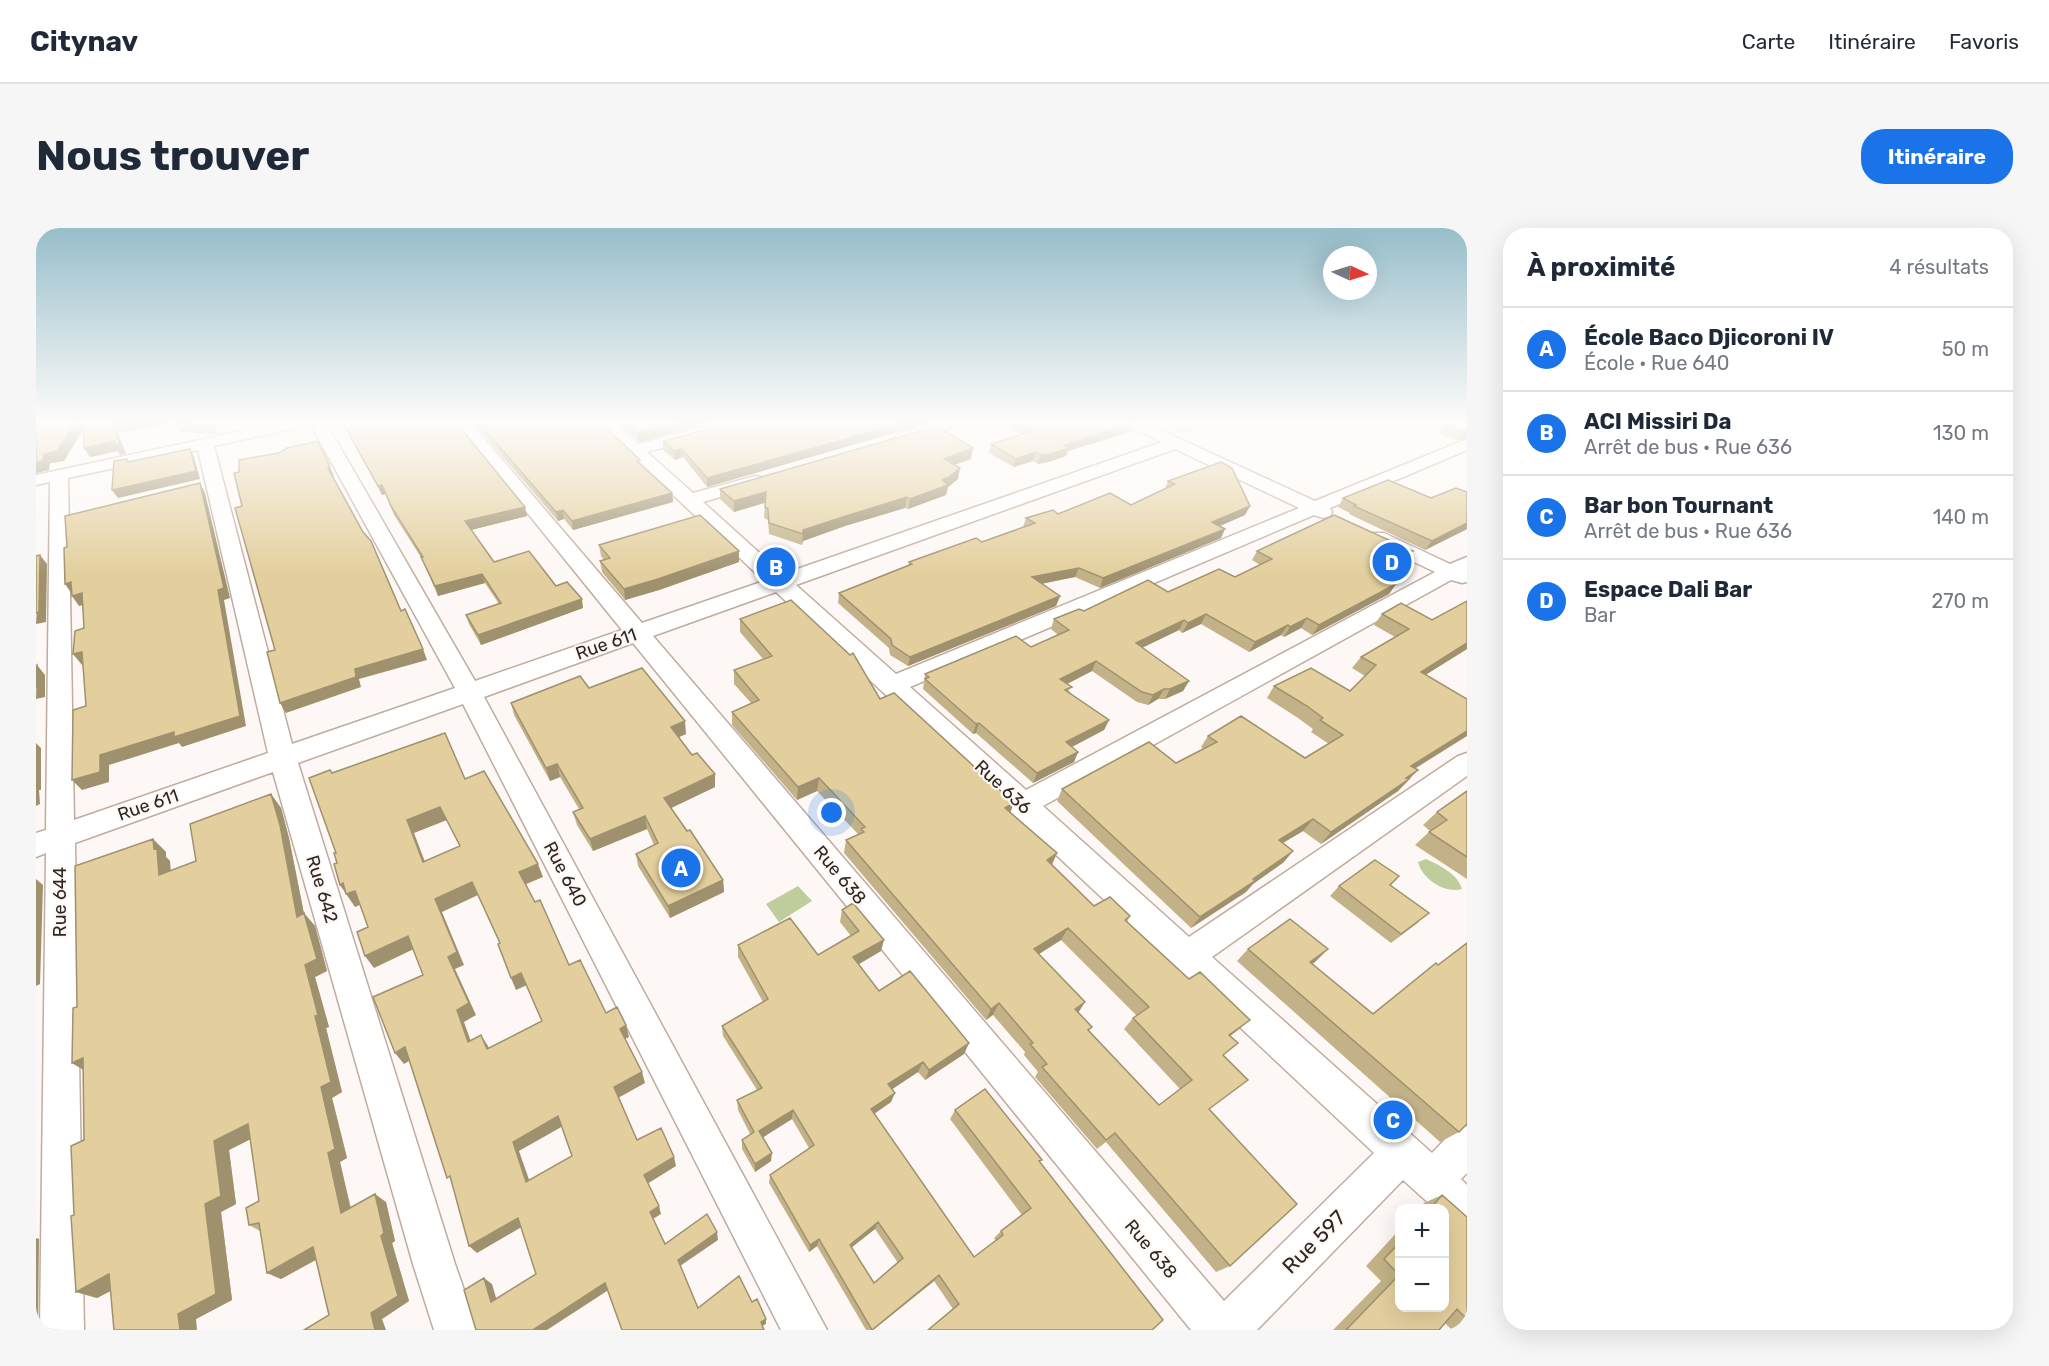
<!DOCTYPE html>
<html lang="fr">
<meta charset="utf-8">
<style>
:root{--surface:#fff;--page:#f6f6f7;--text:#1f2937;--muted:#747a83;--line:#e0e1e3;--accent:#1a73e8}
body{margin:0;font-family:Rubik,sans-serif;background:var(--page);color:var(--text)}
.controls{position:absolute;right:18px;bottom:18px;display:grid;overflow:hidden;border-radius:12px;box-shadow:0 6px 24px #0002}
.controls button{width:54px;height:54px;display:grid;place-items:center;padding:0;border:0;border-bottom:2px solid var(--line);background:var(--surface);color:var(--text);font:30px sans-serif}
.compass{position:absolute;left:1287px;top:18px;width:54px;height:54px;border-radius:50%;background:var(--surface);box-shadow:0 6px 24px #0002;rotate:94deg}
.you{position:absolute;left:796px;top:585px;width:21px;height:21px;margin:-15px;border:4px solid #fff;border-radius:50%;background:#1a73e8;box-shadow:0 0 0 9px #1a73e833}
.badge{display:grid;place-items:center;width:39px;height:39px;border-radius:50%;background:var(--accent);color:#fff;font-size:20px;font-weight:700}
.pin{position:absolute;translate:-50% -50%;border:3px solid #fff;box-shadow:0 2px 6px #0006}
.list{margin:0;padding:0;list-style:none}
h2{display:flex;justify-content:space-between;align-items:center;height:78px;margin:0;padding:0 24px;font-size:26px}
h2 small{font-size:20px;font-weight:400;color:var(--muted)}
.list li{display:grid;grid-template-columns:39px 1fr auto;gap:18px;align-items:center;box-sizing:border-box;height:84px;padding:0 24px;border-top:2px solid var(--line)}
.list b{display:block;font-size:22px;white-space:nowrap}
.list p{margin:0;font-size:20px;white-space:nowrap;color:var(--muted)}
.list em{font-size:20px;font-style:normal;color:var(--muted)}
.map{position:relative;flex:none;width:1431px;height:1102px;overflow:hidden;border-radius:24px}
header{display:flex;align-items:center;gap:36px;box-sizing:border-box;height:84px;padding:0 30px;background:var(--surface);border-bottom:2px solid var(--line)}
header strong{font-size:28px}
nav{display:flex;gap:33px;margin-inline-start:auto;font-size:21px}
.intro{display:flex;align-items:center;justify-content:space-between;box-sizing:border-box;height:144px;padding:0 36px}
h1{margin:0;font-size:42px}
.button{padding:15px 27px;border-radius:24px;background:var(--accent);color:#fff;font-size:21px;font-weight:700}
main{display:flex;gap:36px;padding:0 36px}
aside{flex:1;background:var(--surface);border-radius:24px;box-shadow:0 6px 24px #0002}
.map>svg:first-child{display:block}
.green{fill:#f1c0d3}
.water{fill:#bfcd9c}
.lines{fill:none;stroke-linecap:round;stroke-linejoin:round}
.minor-casing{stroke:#c0ac9e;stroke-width:3}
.minor{fill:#fff;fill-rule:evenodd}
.wall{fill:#c3b287;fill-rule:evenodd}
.shaded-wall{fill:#9f916e}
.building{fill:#e3cf9d;stroke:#9f916e;stroke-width:1.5;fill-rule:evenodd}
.labels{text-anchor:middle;stroke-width:4.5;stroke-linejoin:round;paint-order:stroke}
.street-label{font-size:18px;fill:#2e2620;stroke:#fdf8f5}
.near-street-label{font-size:21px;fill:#2e2620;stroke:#fdf8f5}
</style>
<header>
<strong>Citynav</strong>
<nav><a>Carte</a><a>Itinéraire</a><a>Favoris</a></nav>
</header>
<div class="intro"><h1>Nous trouver</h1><a class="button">Itinéraire</a></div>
<main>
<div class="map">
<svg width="1431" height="1102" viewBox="0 0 1431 1102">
<rect width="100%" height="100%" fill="#fdf8f5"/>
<path class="green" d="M1117,193H1185L1144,206Z"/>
<path class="water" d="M1390,631C1403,637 1422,646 1426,661C1409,666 1386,651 1382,634Z
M762,658L776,673L743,694L730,676Z"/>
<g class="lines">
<defs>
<path id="minor" d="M251,193H289L439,453L586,402L417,193H433L606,395L728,353L559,193H576L602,216L690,193H716L714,196L611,224L657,265L719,248L725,249L728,253L725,257L667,274L747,346L1126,214L1087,196L1085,193H1105L1279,273L1431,211V222L1294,280L1296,284L1294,288L1287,290L1278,287L874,459L990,562L1399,344L1334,313L1331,309L1334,305H1348L1414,336L1431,329V354L1426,355L1415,352L1007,578L1153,709L1422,528L1431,525V548L1176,729L1396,925L1417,903L1431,898V945L1425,951L1431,957V1004L1417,998L1408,991V980H1398L1367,952L1221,1102H1155L597,415L448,469L791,1102H745L427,476L262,535L419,1036L442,1102H398L377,1036L237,544L39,615L48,1102H4L10,625L0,629V605L10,602L14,254L0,257V247ZM275,197L419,460L256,516L178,218ZM1139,221L1263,280L860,446L760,357ZM162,222L232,525L38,592L32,250ZM740,364L1338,925L1188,1073L617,408Z
M908,193H933L931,196L868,214L860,209L862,206Z"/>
</defs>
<use href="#minor" class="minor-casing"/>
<use href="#minor" class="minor"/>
</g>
<path class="wall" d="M24,193H178L181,206L144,204L139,195L131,196L81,205L90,225L84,227L82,223L54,229L47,201L28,233L14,235L13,242L0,245Z
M305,193H419L491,288L435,302L458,334L520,358L547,380L445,417L433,396L430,387L463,376L449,355L402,368L386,331L358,287L349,266L346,267Z
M436,193H558L636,265L637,274L537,302L528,291L522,293Z
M584,193H682L603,214L585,198Z
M703,193H896V194L671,259L647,229L639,232L627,222V213Z
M960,193H1092L1097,195L1094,204L1032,223L1030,228L1012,234L1002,236L997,233L978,239L953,225L955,216L986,207Z
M1431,193V210L1422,212L1402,205L1408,197Z
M935,231L918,237L922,251L912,259L910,267L872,281L869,280L809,298L767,313L766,317L733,306L732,292L728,290L729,275L698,284L684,271V261Z
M1132,253L1214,278L1209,287L1184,298L1185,310L1064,360L1039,349L1006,356L1024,368L1020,378L872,438L854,427L853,420L802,375L803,365L872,338L873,334L946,314L988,299H987L990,290L1095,277L1129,261Z
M1431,264V301L1389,322L1313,286L1314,285L1302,279L1307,270H1395Z
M563,317L703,323V334L623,362L589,372L566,344L564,333L568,332L565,328Z
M1221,323L1373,328L1377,330L1370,339L1350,351L1360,356L1353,366L1276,407L1265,400L1248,409L1245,407L1213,424L1165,396L1146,405L1143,402L1106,420L1153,453L1147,463L1129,471H1122L1112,477L1101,474L1056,443L1031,456L1034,465L1073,492L1068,502L1036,519L1042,524L1038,534L1001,553L997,555L940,505L937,506L887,461L889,446L995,419L1022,407L1015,401L1018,391L1048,383L1199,349L1224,337L1216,332Z
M1346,386L1431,421L1389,447L1379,540L1371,554L1362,563L1285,616L1267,603L1247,615L1248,634L1217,656L1210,664L1155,700L1021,573L1026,561L1140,535L1167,521L1165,519L1172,508L1269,530L1293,516L1275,504L1277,501L1262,490L1231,470L1238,458L1314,463L1329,448L1316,440L1325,429L1359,409L1338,397Z
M704,391L844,471L1021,625L1016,637L1058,678L1094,688L1091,694L1202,802L1194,808L1187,827L1174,882L1194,1038L1180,1044L1070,914L1061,921L999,849L1002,844L988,827L989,824L957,787L950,792L808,625L810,612L822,606L781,563L761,572L696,497V484L715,475L698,456V442L727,431L704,404ZM1025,712L1101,788L1097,790L1088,801L1144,861L1123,877L1053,803L1056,799L1042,784L1049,774L1003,726Z
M553,460L650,506L643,509L656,527L679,546V559L635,580L687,652L688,664L634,690L602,638L600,626L618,617L611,601L557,623L541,597L537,584L543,581L524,549L514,553L478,487L475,475Z
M1431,563V651L1379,617L1394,603L1387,597L1401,584Z
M235,566L245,580L253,610L268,686L279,698L291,743L279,749L293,799L290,800L306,864L296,870L311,930L304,934L315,980L350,974L359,1013L356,1015L373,1073L346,1091L293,1087L280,1032L245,1051L231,1045L224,1003L213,997L223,973L214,911L193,922L200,976L185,984L196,1072L160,1091L75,1063L61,1070L40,1064L38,987L48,912L47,841L36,835L41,779L117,611L130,624V629L134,633V643L160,633Z
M1354,657L1383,694L1355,715L1294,668L1303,658Z
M806,682L845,723L822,736L843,763L933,815L928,826L889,852L882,844L856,861L855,874L838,886L938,1029L960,1013L958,1010L965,1003L986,987L914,891L919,882L1004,934L1127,1092L917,1081L898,1053L837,1102H830L781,1018L773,1024L733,955L734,947L773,920L756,891L727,909L735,933L719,944L706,921V912L714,906L702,882L701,872L721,862L687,808L686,798L727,774L702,729V717L782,727L815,708L804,694ZM839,1001L862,1035L838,1055L816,1019Z
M1212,721L1279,734L1276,736L1337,785L1400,735L1423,904L1404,914L1201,733Z
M1406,967L1431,989V1102H1416L1409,1095L1403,1102H1297L1345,1053L1330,1038L1364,1001V1080L1408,981H1382L1388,975Z"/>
<path class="shaded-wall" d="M41,193H52L28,233L14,235L13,242L0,245V234Z
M94,193H129L131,196L81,205L90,225L84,227L82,223L54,229L48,220L76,196Z
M176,193H178L181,206L177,197Z
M649,193H682L603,214L602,205Z
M873,193H896V194L671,259V250Z
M1097,195L1094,204L1032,223L1030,228L1012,234L1002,236L1005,227L1028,217Z
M1431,203V210L1422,212L1428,204Z
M937,220L935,231L906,241L908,231Z
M154,221L158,229L164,251L82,270L76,262Z
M646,221L647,229L639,232L638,223Z
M999,224L997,233L978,239L980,231Z
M294,239L298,248L296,249L292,240Z
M924,240L922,251L912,259L910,267L872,281L874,271Z
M164,255L169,265L194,370L188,372L210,498L146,519L143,515L73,537V554L46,562L36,552L64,527L138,504Z
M346,257L349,266L346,267L342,258Z
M730,264V274L698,284V273Z
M636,265L637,274L537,302L536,293Z
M871,269L869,280L809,298L767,313L766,317L767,302L810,288Z
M1214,278L1209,287L1172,303L1176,294Z
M489,279L491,288L431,303L429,293Z
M527,282L528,291L522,293L520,284Z
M1431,295V301L1389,322L1396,313Z
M1189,301L1185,310L1064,360L1067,350Z
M703,323V334L623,362L589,372L588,361Z
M4,327L11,336L10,394L0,396Z
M1377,330L1370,339L1337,358L1344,348Z
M1043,340L1039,349L993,358L996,349Z
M446,346L449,355L402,368L399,358Z
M35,354L36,366L29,356Z
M1360,356L1353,366L1276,407L1283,397Z
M46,365L54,375L43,378L36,368Z
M1024,368L1020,378L872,438L874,429Z
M546,371L547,380L445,417L442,407Z
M1170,386L1165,396L1146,405L1152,395Z
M1271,390L1265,400L1248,409L1254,399Z
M1148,392L1143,402L1095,425L1100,415Z
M1252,397L1245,407L1213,424L1219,414Z
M1431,415V421L1375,456L1385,444Z
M387,421L391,432L323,451L325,459L250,485L244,475L319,441Z
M46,424L55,434L46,437L37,426Z
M1060,433L1056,443L1021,461L1024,451Z
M1,437L9,447V469L0,471Z
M1153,453L1147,463L1129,471L1134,461Z
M1128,461L1122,471L1112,477L1117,467Z
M1073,492L1068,502L1026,524L1030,514Z
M649,493L650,506L636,512L635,499Z
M943,495L940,505L937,506L940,496Z
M1431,503V508L1364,550L1375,538Z
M0,515L5,520V562H3L4,576L0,578V600Z
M1042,524L1038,534L1001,553L997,555L1001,545Z
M521,536L524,549L514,553L510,540Z
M1382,542L1362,563L1285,616L1295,604L1370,550Z
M679,546V559L629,583L628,570Z
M783,550L781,563L761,572L762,559Z
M235,566L245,580L253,610L271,701L261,689Z
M978,575L973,588L969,580Z
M404,579L411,592L378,605L394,647L387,634L371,592Z
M609,588L611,601L557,623L554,611Z
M1277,591L1267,603L1233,623L1243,612Z
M117,611L130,624V629L134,633L136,660L123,647L118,621Z
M1257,623L1248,634L1217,656L1210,664L1155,700L1164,689Z
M1021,625L1015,638L1011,632Z
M502,636L507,649L488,657L483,644Z
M0,651L7,657L4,756L0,758Z
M687,652L688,664L634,690L632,678Z
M436,654L442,667L406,684L428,737L419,741L440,787L428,794L439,825L432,814L421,782L412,729L399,671Z
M307,655L319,663L328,675L319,679L304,657Z
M268,685L279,698L291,743L279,749L293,799L290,800L306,864L296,870L311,930L304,934L317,992L305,985L292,925L285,859L269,737Z
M1032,700L1025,712L992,733L998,721Z
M372,708L380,720L338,740L329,728Z
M848,712L845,723L815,741L817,729Z
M1292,721L1279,734L1261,746L1274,734Z
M485,745L491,757L480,762L475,750Z
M1049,774L1042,785L1039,781Z
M963,775L957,787L950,792L955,781Z
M1214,792L1202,802L1182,817L1193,807Z
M590,797L593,809L587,812L584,801Z
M445,807L452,818L458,832L451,821Z
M933,815L928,826L889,852L893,842Z
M369,819L378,830L368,836L359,825Z
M47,830L54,846L36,835Z
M887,834L882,844L849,866L852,856Z
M606,844L609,855L582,870L578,859Z
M859,865L855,874L832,890L835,881Z
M757,882L756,891L723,912V903Z
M522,888L527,898L483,923L497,963L490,954L477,914Z
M212,896L225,906L193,922L200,976L185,984L196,1072L160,1091L161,1102H144L142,1086L169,976L178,913Z
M736,925L735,933L719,944V936Z
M638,929L640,938L611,956L608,947Z
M339,966L350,974L359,1013L356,1015L373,1073L346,1091L350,1102H339L335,1085L345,1008Z
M623,978L625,986L617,991L614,984Z
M482,990L489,997L441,1025L433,1018Z
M842,994L839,1001L811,1023L814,1017Z
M681,1004L682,1012L644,1038L642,1032Z
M0,1010L3,1011L2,1102H0Z
M783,1011L781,1018L773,1024L774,1017Z
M277,1019L290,1026L245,1051L231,1045Z
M73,1046L93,1053L61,1070L40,1064Z
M903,1047L898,1053L837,1102H836Z
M448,1050L456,1056L463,1080L455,1074Z
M569,1055L574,1061L511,1102H497Z
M730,1091V1096L724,1099L725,1094Z"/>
<path class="building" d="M24,193H41L21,223L8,226L7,233L0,234V198Z
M47,193H94L76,196L84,216L78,217L79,213L48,220Z
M139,193H176L177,197L139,195Z
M306,193H419L489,279L429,293L458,334L493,323L520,358L531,354L546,371L442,407L430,387L465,375L446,346L399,358L385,329H387L355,278L346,257L342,258Z
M441,193H558L560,195L564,194L604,232L601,233L636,265L536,293L527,282L520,284Z
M588,193H649L602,205Z
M703,193H873L671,250L646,221L638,223L627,213Z
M978,193H1092L1097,195L1028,217L1033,220L1014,226L1005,227L999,224L980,231L955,216L997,203Z
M1415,193H1431V203L1428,204L1408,197Z
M901,198L937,220L908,231L924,240L913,249L906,252L912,257L874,271L871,269L810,288L767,302V306L733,295L732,281L729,279L730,264L698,273L684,261Z
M282,213L294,239L292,240L327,304L335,313L365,383L369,381L387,421L319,441L320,449L244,475L231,424L239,422L199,280L206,278L198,245L203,244V232L243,225L251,220Z
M154,221L160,243L76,262L78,233L91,231L92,234Z
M1185,234L1196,240L1214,278L1176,294L1189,301L1067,350L1043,340L996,349L1024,368L874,429L856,417L855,411L803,365L876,336L873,334L940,310L946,314L999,295L990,290L1017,282L1022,286L1074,265L1095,277L1139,256L1132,253Z
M1352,252L1395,270L1420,260L1431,264V295L1396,313L1318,278L1320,277L1307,270Z
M164,255L188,360L182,362L204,488L138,509V504L64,527V544L36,552L37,482L50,478L46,424L37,426L39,403L48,400L46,365L36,368L35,354L29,356L28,320L31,319L29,288Z
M664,287L703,323L622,351L588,361L564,333L574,330L563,317Z
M1298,287L1377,323L1370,326L1377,330L1344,348L1360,356L1283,397L1271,390L1254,399L1252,397L1219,414L1170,386L1152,395L1148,392L1100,415L1153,453L1134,461H1128L1117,467L1106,464L1060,433L1024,451L1036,459L1029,462L1073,492L1030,514L1042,524L1005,543L1001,545L943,495L940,496L889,451L893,449L889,446L980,408L995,419L1033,402L1018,391L1043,381L1048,383L1112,352L1132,364L1183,341L1199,349L1236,331L1221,323Z
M4,327L3,384L0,385V328Z
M755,372L814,427L817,425L844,471L858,465L978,575L969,580L1021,625L1011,632L1058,678L1074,669L1094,688L1089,692L1153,751L1164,744L1214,792L1193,807L1202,815L1187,827L1212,852L1173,881L1261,976L1194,1038L1079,905L1070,912L1006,839L1011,836L994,816L997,815L963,775L955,781L810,612L828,604L825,601L829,599L783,550L762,559L696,484L723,472L698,442L736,428L704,391ZM1032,700L1113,779L1097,790L1156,852L1123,877L1052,802L1056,799L1039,781L1049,774L998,721Z
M1431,373V415L1385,444L1431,471V503L1375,538L1382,542L1370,550L1373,551L1295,604L1277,591L1243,612L1257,623L1217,651L1219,653L1164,689L1026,561L1113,514L1140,535L1181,514L1172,508L1205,488L1269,530L1307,507L1284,492L1287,490L1271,478L1238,458L1275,440L1314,463L1340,437L1325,429L1373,401L1346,386L1365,375L1396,392Z
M1,437V459H0V438Z
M606,440L649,493L635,499L656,527L661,525L679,546L628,570L651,603L654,602L687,652L632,678L600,626L622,615L609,588L554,611L537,584L547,580L521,536L510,540L475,475L544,448L553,460Z
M409,505L429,551L448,543L502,636L483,644L499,674L504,672L533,737L544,732L570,785L581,779L590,797L584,801L606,844L578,859L601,912L625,900L638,929L608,947L623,978L614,984L629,1016L671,986L681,1004L642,1032L662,1080L703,1048L716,1074L721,1071L730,1091L725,1094L728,1102H586L569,1055L497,1102H440L428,1062L448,1050L455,1074L500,1046L482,990L433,1018L414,948L411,950L369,819L359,825L337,769L387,747L372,708L329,728L321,704L332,699L319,663L310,666L307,655L304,657L298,636L301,635L298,625H300L273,550L294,542L296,545ZM404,579L424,618L387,634L371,592ZM436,654L464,715L462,716L475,750L485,745L506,793L451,821L445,807L432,814L421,782L433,775L412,729L421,724L399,671ZM522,888L536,928L490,954L477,914Z
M1431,563V629L1393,604L1411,592L1401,584Z
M235,566L244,597L261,689L268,685L281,731L269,737L282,787L279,788L295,854L285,859L299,921L292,925L305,985L339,966L348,1005L345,1008L362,1068L335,1085L339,1102H268L293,1087L277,1019L231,1045L223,995L213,997L210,980L223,973L212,896L178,913L185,968L169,976L180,1066L142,1086L144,1102H78L73,1046L40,1064L35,988L38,987L35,918L48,912L47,830L36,835L37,780L41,779L39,638L117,611L118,621L121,620L123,647L160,633L154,596Z
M1339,632L1363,648L1354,657L1393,685L1365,706L1303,658Z
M817,675L848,712L817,729L843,763L874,743L933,815L893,842L887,834L852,856L859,865L835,881L938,1029L967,1007L965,1003L995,980L919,882L949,861L1006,932L1003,933L1127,1092L1116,1102H892L923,1076L903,1047L836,1102L783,1011L774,1017L734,947L778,917L757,882L723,903L736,925L719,936L706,912L718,904L701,872L726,860L686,798L732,771L702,717L754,690L782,727L823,703L806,682ZM842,994L867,1030L838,1055L814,1017Z
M1254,691L1292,721L1274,734L1337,786L1400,735L1402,737L1431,715V896L1423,904L1212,721Z
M1406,967L1431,989V1091L1421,1081L1403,1102H1310L1363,1047L1348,1031L1364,1014V1080H1408V981H1394Z"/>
<linearGradient id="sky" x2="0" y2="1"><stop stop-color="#97beca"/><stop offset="0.56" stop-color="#fefcfa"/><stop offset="1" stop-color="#fefcfa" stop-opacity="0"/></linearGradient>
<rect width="1431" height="347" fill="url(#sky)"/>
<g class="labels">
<g class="street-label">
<text transform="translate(570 416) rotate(-19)" y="6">Rue 611</text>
<text transform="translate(967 559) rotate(43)" y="6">Rue 636</text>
<text transform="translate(112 577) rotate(-19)" y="6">Rue 611</text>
<text transform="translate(529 646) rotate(62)" y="6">Rue 640</text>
<text transform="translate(804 647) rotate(50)" y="6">Rue 638</text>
<text transform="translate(286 661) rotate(73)" y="6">Rue 642</text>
<text transform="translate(24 674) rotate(-90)" y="6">Rue 644</text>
<text transform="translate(1115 1021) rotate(50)" y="6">Rue 638</text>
</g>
<g class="near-street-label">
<text transform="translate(1278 1014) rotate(-45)" y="7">Rue 597</text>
</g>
</g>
</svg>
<div class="controls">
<button>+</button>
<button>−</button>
</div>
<svg class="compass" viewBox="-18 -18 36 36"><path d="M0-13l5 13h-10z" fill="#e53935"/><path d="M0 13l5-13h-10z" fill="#747a83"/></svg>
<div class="you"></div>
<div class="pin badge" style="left:645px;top:640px">A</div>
<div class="pin badge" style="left:740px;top:339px">B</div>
<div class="pin badge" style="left:1357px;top:892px">C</div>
<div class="pin badge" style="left:1356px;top:334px">D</div>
</div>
<aside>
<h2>À proximité<small>4 résultats</small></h2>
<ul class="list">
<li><span class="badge">A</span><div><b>École Baco Djicoroni IV</b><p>École · Rue 640</p></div><em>50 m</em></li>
<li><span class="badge">B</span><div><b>ACI Missiri Da</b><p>Arrêt de bus · Rue 636</p></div><em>130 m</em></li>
<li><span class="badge">C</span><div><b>Bar bon Tournant</b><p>Arrêt de bus · Rue 636</p></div><em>140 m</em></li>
<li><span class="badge">D</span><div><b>Espace Dali Bar</b><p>Bar</p></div><em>270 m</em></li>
</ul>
</aside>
</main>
